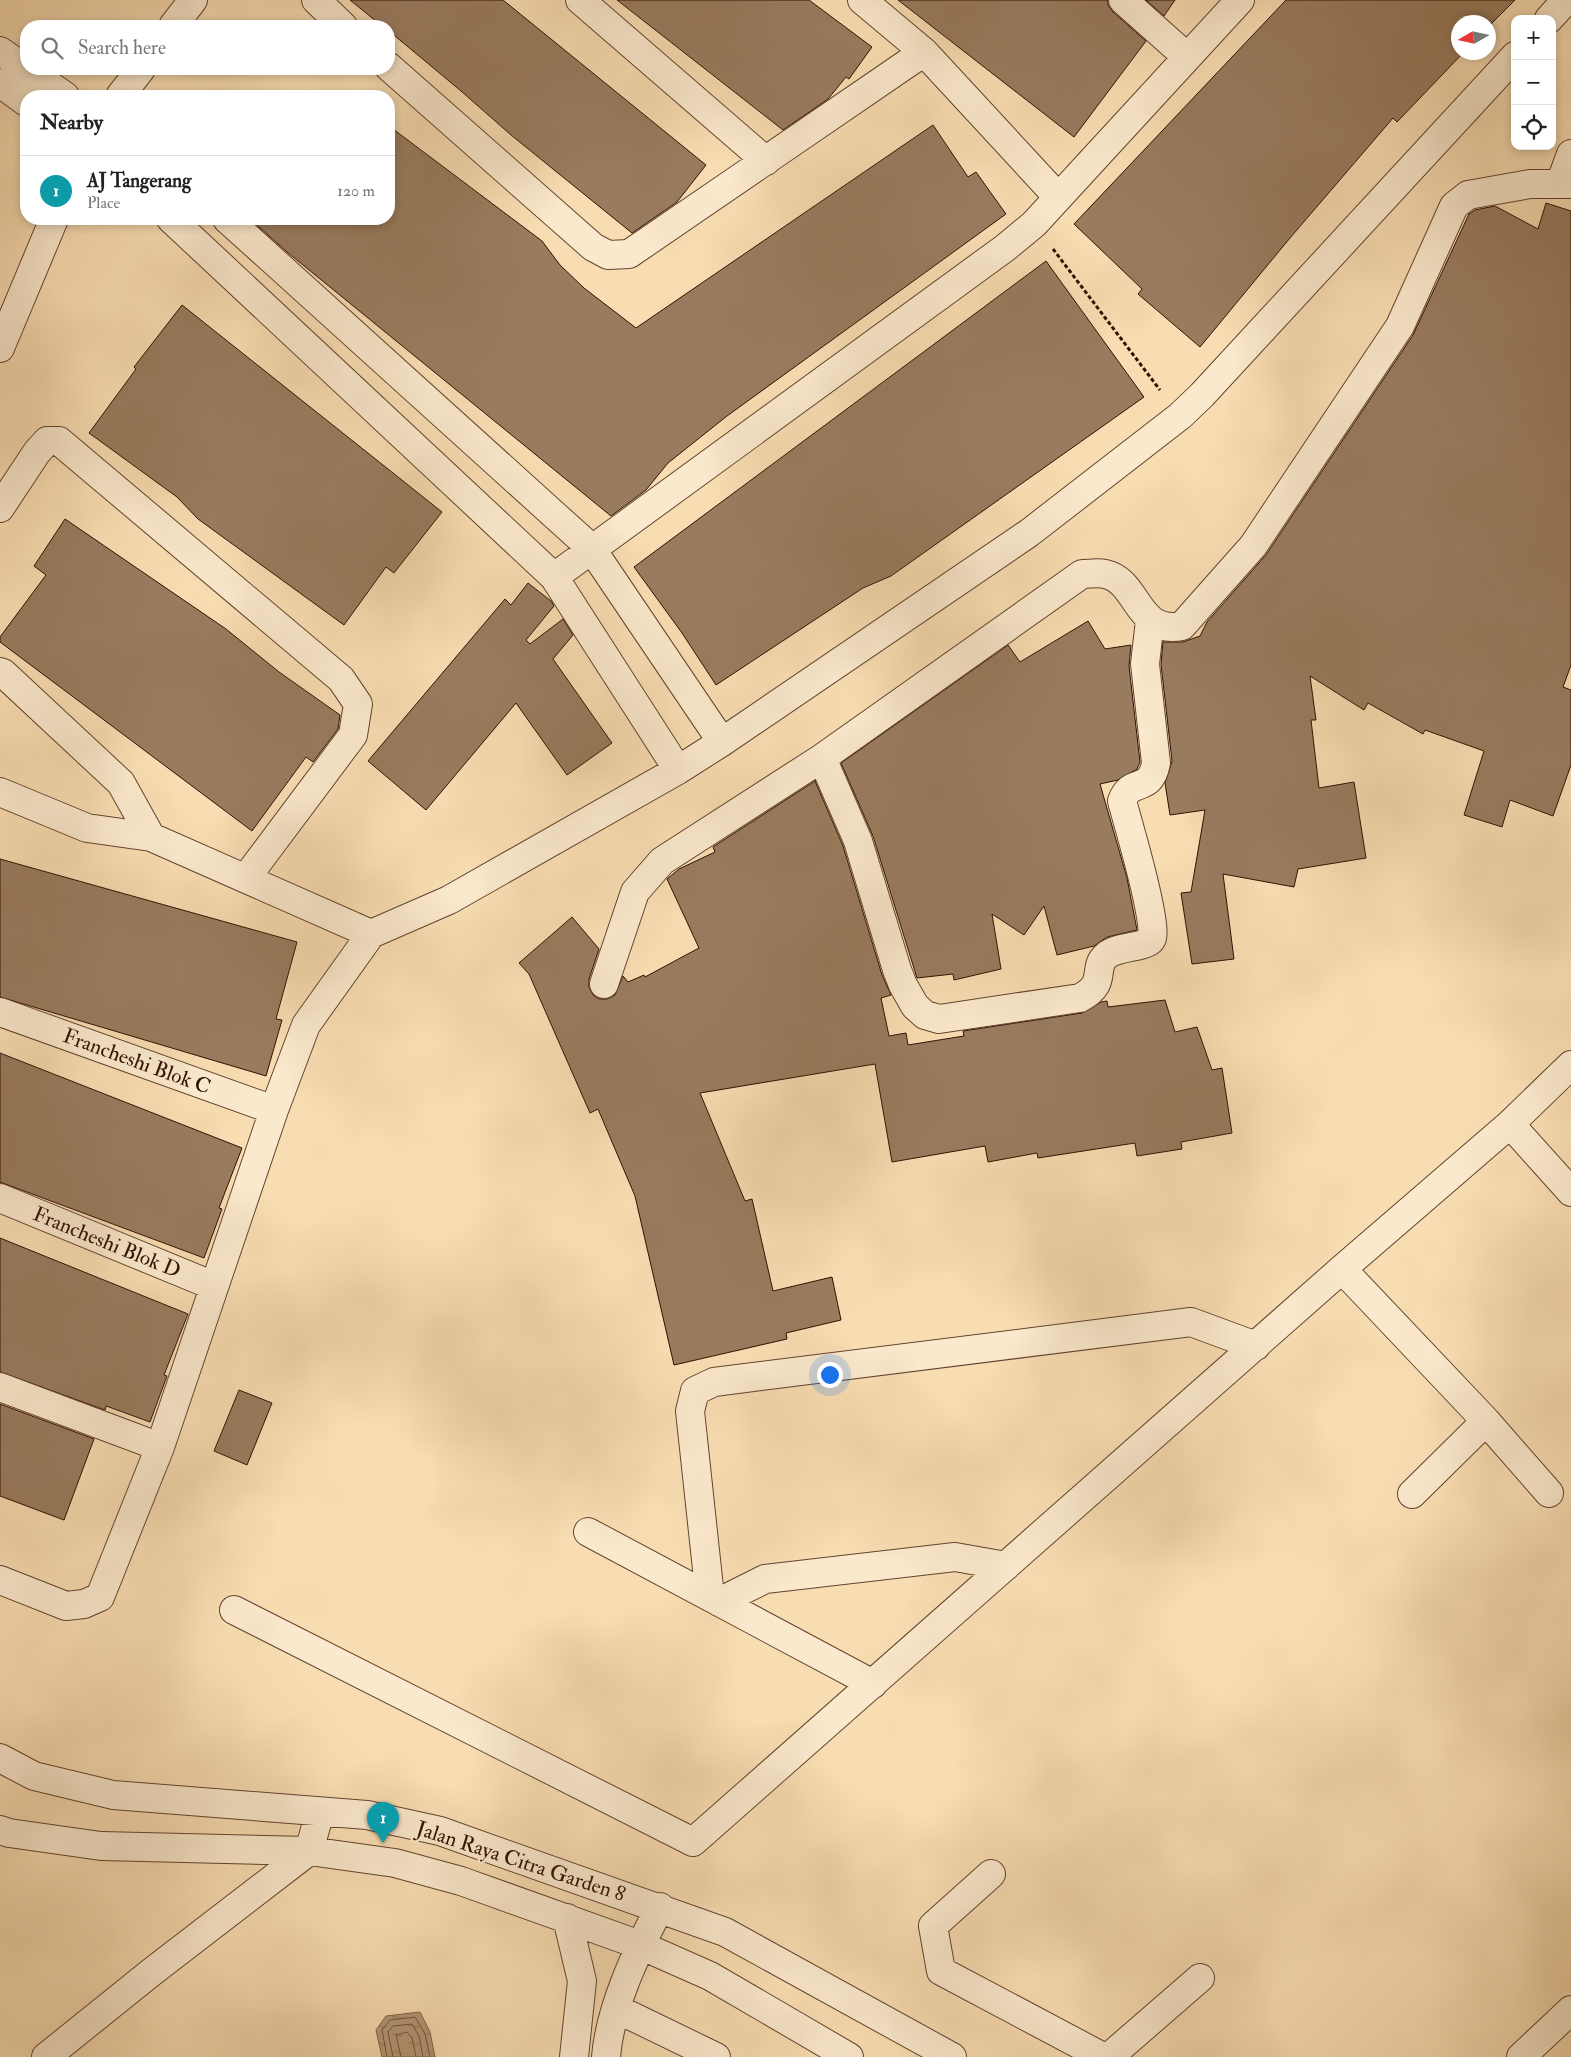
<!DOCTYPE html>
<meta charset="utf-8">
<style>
:root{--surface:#fff;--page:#f6f6f6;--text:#222;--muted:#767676;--line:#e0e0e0;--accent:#8f2418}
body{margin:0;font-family:"IM FELL Double Pica",serif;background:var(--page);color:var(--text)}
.controls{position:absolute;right:15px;top:15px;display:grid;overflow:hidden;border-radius:10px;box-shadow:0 2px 8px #0003}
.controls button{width:45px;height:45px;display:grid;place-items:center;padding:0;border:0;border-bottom:1px solid var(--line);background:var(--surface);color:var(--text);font:25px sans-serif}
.compass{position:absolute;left:1451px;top:15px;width:45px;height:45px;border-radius:50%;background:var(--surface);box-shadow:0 2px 8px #0003;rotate:261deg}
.you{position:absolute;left:829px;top:1374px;width:18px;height:18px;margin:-12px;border:4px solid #fff;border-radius:50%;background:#1a73e8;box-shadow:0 0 0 8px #1a73e833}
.badge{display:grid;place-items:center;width:32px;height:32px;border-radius:50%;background:var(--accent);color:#fff;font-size:16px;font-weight:700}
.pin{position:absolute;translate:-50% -41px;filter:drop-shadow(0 1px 2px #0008)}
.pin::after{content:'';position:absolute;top:26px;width:18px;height:15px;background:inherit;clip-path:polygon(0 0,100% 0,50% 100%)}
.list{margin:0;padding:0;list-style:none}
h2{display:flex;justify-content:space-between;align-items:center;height:65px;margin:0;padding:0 20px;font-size:21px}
h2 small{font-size:16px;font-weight:400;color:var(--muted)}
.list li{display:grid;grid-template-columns:32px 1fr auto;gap:15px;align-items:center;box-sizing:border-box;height:70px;padding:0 20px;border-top:1px solid var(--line)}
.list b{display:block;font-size:19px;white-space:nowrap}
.list p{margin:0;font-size:16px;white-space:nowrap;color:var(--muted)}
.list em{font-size:16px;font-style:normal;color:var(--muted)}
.icon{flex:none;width:28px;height:28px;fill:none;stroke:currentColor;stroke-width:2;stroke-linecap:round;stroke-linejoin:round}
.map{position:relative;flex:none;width:1571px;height:2057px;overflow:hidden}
.search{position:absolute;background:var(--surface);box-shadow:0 2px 8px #0003;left:20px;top:20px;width:375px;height:55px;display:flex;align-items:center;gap:12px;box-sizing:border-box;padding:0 18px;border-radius:20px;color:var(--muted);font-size:19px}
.panel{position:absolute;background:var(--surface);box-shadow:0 2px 8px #0003;left:20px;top:90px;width:375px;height:135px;border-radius:20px}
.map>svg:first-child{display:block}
.water{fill:url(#water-ripples);stroke:#806248}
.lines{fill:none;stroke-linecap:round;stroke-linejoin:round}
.shore{stroke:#72543c;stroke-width:1}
.building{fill:#997b5e;stroke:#301103}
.minor-casing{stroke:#62442f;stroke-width:30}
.path{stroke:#301103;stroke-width:3;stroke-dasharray:4 2.5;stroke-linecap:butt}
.minor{stroke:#fbe9cd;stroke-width:28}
.labels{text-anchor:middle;stroke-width:5;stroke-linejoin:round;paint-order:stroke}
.street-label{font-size:21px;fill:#301103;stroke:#fbe9cd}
</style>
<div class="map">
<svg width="1571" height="2057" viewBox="0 0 1571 2057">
<defs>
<pattern id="water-ripples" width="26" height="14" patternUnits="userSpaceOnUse" patternTransform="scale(1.25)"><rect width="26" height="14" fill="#b59876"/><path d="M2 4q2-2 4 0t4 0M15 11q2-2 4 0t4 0" fill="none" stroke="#947b5f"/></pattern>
</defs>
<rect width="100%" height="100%" fill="#f9ddb2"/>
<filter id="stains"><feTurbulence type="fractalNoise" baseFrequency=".004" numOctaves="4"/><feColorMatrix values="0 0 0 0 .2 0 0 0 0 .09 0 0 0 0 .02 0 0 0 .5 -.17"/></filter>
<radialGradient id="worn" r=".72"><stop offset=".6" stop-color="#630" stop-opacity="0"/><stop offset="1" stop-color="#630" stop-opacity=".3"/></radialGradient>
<path class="water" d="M420,2012L430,2032L435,2057H382L376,2030L386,2016Z"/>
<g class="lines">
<path class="shore" d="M387,2057L382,2030L390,2020L415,2017L425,2034L430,2057
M393,2057L388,2032L393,2026L412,2024L419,2036L423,2057
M401,2057L396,2035L407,2032L412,2038L416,2057"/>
</g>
<path class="building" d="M350,0H503L706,165L677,202L632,233L511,135L461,91L389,31V26H382Z
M617,0H809L872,47L849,79L846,77L828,99L783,130Z
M898,0H1108V5L1113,12L1146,41L1074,137Z
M1146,0H1175L1164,16Z
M1286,0H1515L1488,27V22H1458V52H1464L1397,122L1393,118L1290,238L1200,347L1138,294L1142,289L1074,224Z
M933,125L968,177L976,172L1006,214L727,416L668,463L646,490L611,516L287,252L250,219H389V126L542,241L560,265L584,288L636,328Z
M1546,203L1571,211V665L1563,687L1571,690V765L1553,816L1510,800L1502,827L1464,815L1484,751L1425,730L1423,734L1368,703L1364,710L1310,676L1316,720H1311L1319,788L1354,782L1366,858L1298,869L1294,887L1223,874L1234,959L1192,964L1181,893L1191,892L1205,810L1170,815L1165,783L1172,761L1161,664L1163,642H1183L1200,636L1207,622L1266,555L1413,335L1469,214L1475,210L1495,206L1538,229Z
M1046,261L1144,397L891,576L863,588L716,685L682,633L634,567Z
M182,305L442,512L394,573L386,567L344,625L198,519L177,497L89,433L136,369L134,367Z
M65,519L226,629L279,672L340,715L338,729L313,762L306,757L252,831L0,642V637L46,575L34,566Z
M528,583L551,601L554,606L526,640L530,644L563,619L573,635L553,659L612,743L567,775L516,703L426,810L368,761L505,599L511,605Z
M1088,621L1105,649L1131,645L1129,666L1140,762L1137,769L1118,780L1100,784L1127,878L1137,930L1107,937L1094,946L1057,955L1044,906L1024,935L992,914L1001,969L954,980L953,974L917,978L873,836L841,763L1008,645L1020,662Z
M815,781L843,846L882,975L891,995L881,998L889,1036L906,1033L908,1045L964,1036L963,1031L1082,1013L1101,1002L1107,1001L1108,1007L1165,1000L1175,1032L1197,1027L1212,1070L1222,1068L1232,1133L1181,1142L1182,1149L1137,1156L1135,1143L1038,1158L1037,1153L988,1162L985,1146L892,1162L875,1064L700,1093L745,1201L752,1199L773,1291L832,1277L841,1320L786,1333L787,1339L674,1365L635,1196L598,1109L590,1113L529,974L519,963L572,917L599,949L589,979V987L593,995L599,999H607L615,995L623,976L628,982L644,975L645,977L699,948L667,879L679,869L715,852L713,847Z
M0,859L297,942L276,1019L282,1020L266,1076L0,997Z
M0,1053L242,1148L219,1208L222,1209L204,1258L0,1182Z
M0,1238L188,1314L164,1375L167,1376L150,1422L109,1407L106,1406L105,1410L0,1372Z
M239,1390L272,1403L247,1465L214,1451Z
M0,1404L94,1439L64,1520L0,1496Z"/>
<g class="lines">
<defs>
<path id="minor" d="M316,0L343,26
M580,0L766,161
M862,0L924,52L1058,197
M1123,0L1187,57
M1549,19L1566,0
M173,26L193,0
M0,51L65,96
M389,67L593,247L608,255L629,254L924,52
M0,83L26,102
M120,96L141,69
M1560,184L1571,154
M171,219L554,577L678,770
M227,219L591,548L722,742
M0,348L54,219
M0,508L37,452L47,441H59L341,679L358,704L353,735L246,878
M554,577L1005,248L1034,224L1240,0
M0,672L3,673L121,783L151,837
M822,758L858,841L897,970L903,985L915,1006L925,1015L939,1019L1080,998C1109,983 1091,968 1107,955C1119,946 1142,948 1151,940C1160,930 1127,820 1122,801C1131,776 1150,795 1156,763L1145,664L1150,620
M0,792L87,828L151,837L371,934
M604,984L635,892L662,861L822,758L1082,574C1089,574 1098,572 1105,574C1139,581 1136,635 1182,626L1253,546L1400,326L1454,206L1468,195L1530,184H1571
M0,1012L274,1110
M1510,1124L1571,1192
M0,1198L214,1286
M1342,1269L1486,1421L1549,1493
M0,1387L160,1447
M1412,1494L1486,1421
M588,1532L873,1684
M0,1580L66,1606L84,1604L100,1597L160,1447L274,1110L306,1025L371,934L449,900L678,770L722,742L1029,533L1180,416L1202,395L1515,56
M710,1597L690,1411L695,1391L714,1382L1191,1322L1256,1346
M719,1602L765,1579L955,1557L1006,1566
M234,1610L693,1842L1342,1269L1510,1124L1571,1065
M0,1758L34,1776L113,1795L367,1815L440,1831L725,1932L952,2057
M0,1830L9,1833L101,1846L309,1851L395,1863L461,1881L640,1945L710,1976L849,2057
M991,1874L933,1926L941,1971L1103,2057
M567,1918L582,1981L574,2057
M617,2009L716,2057
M46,2057L153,1971L309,1851L320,1812
M606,2057C610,2007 637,1951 660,1907
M1109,2057L1200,1978
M1521,2057L1571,2010"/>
</defs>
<use href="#minor" class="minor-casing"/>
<path class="path" d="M1053,249L1160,390"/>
<use href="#minor" class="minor"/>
</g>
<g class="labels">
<g class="street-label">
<text transform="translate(137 1061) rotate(20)" y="7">Francheshi Blok C</text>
<text transform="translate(107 1242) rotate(22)" y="7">Francheshi Blok D</text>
<text transform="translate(521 1861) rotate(18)" y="7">Jalan Raya Citra Garden 8</text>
</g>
</g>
<rect width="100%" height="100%" filter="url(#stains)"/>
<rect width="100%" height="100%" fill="url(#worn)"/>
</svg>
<div class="controls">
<button>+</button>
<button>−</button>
<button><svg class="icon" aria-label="locate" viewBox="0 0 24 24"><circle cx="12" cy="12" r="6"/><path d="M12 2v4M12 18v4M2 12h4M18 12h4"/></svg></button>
</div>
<svg class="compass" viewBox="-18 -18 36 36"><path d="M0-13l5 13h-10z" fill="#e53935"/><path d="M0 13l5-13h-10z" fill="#767676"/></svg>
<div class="you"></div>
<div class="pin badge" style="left:383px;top:1843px;background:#0f9aa8">1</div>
<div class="search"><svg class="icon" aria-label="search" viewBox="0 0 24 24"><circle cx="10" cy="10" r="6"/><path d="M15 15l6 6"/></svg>Search here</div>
<section class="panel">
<h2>Nearby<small></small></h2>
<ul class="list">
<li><span class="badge" style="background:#0f9aa8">1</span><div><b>AJ Tangerang</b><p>Place</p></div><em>120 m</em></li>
</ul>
</section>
</div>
